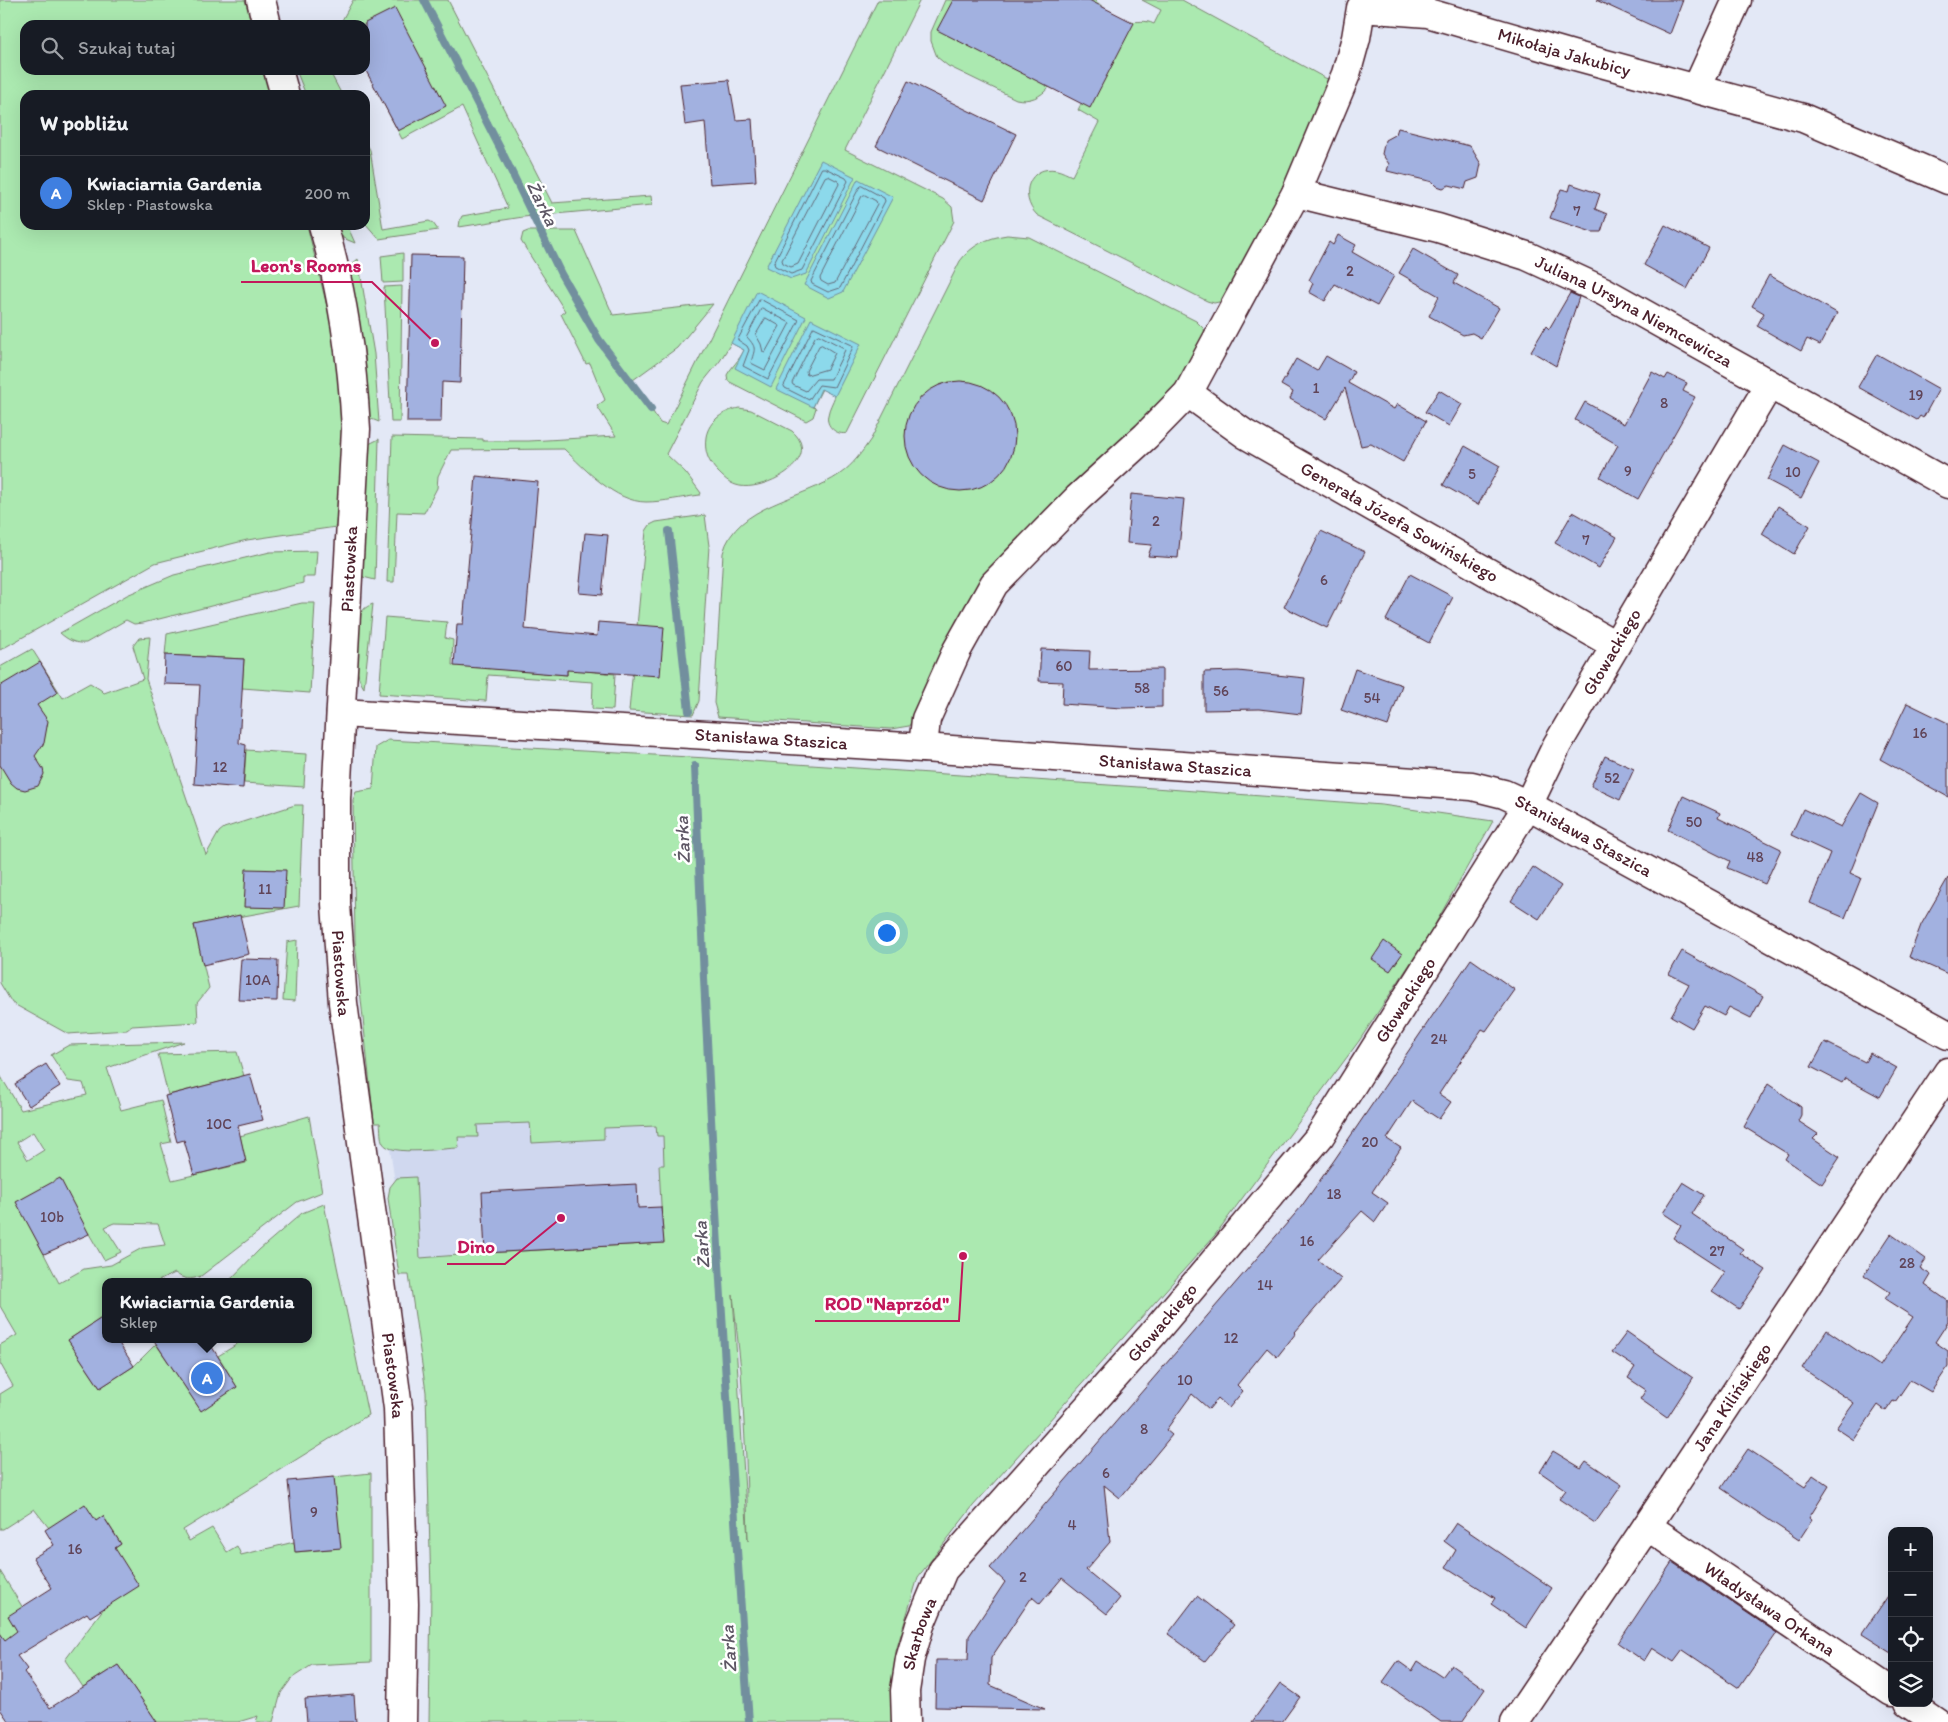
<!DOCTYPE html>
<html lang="pl">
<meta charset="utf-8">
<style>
:root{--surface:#171b24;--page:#242831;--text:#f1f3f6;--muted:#9ea1a6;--line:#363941;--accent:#a6949b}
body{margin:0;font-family:Itim,sans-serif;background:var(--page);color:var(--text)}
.controls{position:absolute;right:15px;bottom:15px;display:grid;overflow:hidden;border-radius:10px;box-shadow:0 5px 20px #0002}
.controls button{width:45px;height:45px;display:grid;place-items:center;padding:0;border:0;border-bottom:1px solid var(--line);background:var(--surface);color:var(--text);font:25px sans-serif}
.you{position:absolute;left:886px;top:932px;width:18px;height:18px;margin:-12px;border:4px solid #fff;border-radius:50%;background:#1a73e8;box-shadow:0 0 0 8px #1a73e833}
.badge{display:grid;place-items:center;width:32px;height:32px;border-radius:50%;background:var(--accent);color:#fff;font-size:16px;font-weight:700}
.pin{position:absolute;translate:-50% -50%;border:2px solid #fff;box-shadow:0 1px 5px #0006}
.popup{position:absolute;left:102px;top:1278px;width:210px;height:65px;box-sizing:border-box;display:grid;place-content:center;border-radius:10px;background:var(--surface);filter:drop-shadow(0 1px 4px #0005);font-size:16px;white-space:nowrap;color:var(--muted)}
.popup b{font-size:19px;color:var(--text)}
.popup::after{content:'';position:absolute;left:50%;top:100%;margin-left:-10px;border:10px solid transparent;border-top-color:var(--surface)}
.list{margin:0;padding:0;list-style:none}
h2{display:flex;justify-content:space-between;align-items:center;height:65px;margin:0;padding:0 20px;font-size:21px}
h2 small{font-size:16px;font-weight:400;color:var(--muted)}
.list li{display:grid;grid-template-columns:32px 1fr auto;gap:15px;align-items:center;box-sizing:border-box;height:75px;padding:0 20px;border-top:1px solid var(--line)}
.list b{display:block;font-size:19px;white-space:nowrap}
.list p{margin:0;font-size:16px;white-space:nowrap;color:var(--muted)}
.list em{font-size:16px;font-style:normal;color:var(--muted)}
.icon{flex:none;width:28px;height:28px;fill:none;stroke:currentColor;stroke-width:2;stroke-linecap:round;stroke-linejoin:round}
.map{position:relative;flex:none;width:1948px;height:1722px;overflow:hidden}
.search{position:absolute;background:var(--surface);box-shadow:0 5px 20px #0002;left:20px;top:20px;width:350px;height:55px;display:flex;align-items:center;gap:12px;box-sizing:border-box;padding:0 18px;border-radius:15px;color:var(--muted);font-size:19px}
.panel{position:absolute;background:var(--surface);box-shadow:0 5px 20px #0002;left:20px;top:90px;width:350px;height:140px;border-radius:15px}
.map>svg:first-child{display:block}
.built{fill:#d0d8ef}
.green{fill:#abe9b0;stroke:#7a846e;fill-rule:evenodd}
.water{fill:#8cd9eb;stroke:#728f9e}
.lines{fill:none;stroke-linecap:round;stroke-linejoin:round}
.shore{stroke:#646978;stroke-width:1}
.stream{stroke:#728f9e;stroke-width:8}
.building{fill:#a2b1e0;stroke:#4a1f2b}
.minor-casing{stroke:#4a1f2b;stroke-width:31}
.minor{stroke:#fff;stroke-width:28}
.labels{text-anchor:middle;stroke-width:5;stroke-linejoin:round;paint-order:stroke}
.number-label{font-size:15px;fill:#604458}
.street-label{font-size:18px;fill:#4a1f2b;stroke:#fff}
.water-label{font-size:19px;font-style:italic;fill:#5e5765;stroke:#fff}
.leader{fill:none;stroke:#c2185b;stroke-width:2}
.callout-dot{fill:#c2185b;stroke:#fff;stroke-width:2}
.callout-label{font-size:19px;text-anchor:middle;font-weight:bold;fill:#c2185b;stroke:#fff;stroke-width:5;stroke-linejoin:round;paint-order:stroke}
</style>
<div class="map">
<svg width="1948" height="1722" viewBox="0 0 1948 1722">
<rect width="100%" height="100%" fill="#e3e8f6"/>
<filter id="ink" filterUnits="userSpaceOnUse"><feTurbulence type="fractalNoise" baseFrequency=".02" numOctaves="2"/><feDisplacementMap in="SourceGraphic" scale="10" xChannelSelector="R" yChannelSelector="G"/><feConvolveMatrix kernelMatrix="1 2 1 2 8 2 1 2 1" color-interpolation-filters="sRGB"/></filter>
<g filter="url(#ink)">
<path class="built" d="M691,1110L700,1261L409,1275L386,1123Z"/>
<path class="green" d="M0,0H245L252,25H25V70H265L272,95H25V225H307L332,327L338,375L342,439L336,527L247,540L155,563L0,650Z
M353,0H448L552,203L651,196L652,205L523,217L459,227L460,220L462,216L508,208L462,107L402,139L365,68V25L340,24Z
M878,0H920L845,150L943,199L952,207L954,221L847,433C837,436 825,426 828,415C829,408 833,402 835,396L822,389L813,407L816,408L813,417L806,421L728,381L727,375C732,366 739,361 744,350L731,343L720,361L703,382L666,454L686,473L701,493L700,495C683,497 664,502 646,502C615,502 585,469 564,449L451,450L438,476L437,488L424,513L397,512L394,582H387L392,437L483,439V441H529L616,436L597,406L605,400L590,363L586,364L561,314L565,311L521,241L523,233L528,231H576L613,315L713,304L677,348L633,380L660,423L666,425Z
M945,0H1095C1101,7 1120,19 1130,21C1139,23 1144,19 1154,24L1161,10L1142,0H1182L1325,78L1335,81L1288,190L1224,301L1214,303L1207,301L1037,215C1018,196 1029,164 1057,170C1062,171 1067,174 1072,176L1099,122L1078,110L1082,102L1049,87C1041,97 1029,102 1016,99L948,66L937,57L931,41V32Z
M296,70H332L331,74L342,95H306Z
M365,140L370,150L383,229L429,221L433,223L438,230L379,239L365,223Z
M336,225H347L355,243L343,238Z
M1007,235L1029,237L1196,321L1204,329L1206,339L1188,374L955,634L909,726L891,729L718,717L714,703L723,553C736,504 803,500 840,474C853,465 862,452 871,439L960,261C972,245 987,238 1007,235Z
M403,253V282L383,283L381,256Z
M358,259L374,354L379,422L369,418L365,357L350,270L352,264Z
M402,286L400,422H391L384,287Z
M739,408L751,410L792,431C826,461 760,494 736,485C729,483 723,477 718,472C708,462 704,451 706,437C709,420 724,411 739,408Z
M379,439L375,580L363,577L362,573L369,444Z
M705,515L709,546L699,701L693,715L629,711L646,531L650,525L656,522Z
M317,551L315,577H303V583L143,623L134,624L126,620L86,643C75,644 68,640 60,633L127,595L174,575L270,552Z
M302,603H315L310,693L242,688L244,659L165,655L167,634Z
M373,604L364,688C351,669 358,641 359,620C360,611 365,607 373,604Z
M385,617L447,622L445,638L453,640L452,665L567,675V669L615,674L613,710L592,709L593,682L488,675L486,701L379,694Z
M150,637L146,679L206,855L219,832L224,828L295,805H303L299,906L194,925L209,988L197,1003L198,1022L132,1026L127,1030L68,1034L12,1003L0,983V667L32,649L63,698L90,683L101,690L104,693L143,679L133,646L139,638Z
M388,740L707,758L1168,789L1382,805L1493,821L1429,935L1359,1041L1215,1235L973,1506L918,1577L896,1651L893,1701L895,1722H429L431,1592L426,1392L409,1275H399L388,1198L390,1187L397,1178L416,1177L420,1258L485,1253L663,1243L659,1165H664L663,1136H657L656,1126L604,1128V1139L532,1143L530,1123L477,1125L478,1137H458L459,1148C444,1148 390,1157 383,1143C380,1138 381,1129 380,1123H374L355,942L353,800L356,792L373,789L376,747ZM733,1295L741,1370L746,1458L748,1541Z
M246,750L306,754L304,787L244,783Z
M297,940L295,1001L283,1000L287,942Z
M184,1042L107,1068L121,1110L161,1100L171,1142L161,1144L172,1180L246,1163L240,1136L309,1116L322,1192L297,1202L201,1276C191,1280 184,1280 175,1273L156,1282H106V1311L102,1318L68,1340L100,1388L134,1366L156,1344L201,1410L237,1387L218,1356L236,1345L242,1339H308V1282H228L259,1250L302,1213L324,1204L368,1415L183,1530L189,1541L212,1528L227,1552L237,1546L241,1555L294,1542L296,1552L340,1548L334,1477L371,1473V1662L312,1665L292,1678L281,1693L273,1722H256L258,1716L238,1722H145L153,1716L118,1665L83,1687L65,1660L104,1608L90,1588L53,1589L121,1544L104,1517L96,1521L49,1528L34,1509L3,1529H0V1394L13,1386L0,1363V1345L17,1335L0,1306V1075L21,1110L87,1095L83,1083L68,1081L51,1055L69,1045ZM33,1132L44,1150L28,1160L17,1142ZM114,1223L158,1224L165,1245L142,1248L111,1265L84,1269L59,1283L44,1254L88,1232L104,1260L121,1252L105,1227Z
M237,1052L244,1076L168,1095L158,1054Z
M0,1571L33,1624L0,1644Z"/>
<path class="water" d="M821,160L855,177L806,274L791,279L766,267Z
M858,179L893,197L843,292L829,298L804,285Z
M757,291L806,317L771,387L735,368L744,350L731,343Z
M811,319L861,344L835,396L821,389L813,407L776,389Z"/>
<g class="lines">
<path class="shore" d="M822,168H825L846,178L848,181L802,270L791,274L775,266L774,263Z
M828,176L838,181L839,184L798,264L791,267L783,263L782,260L825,177Z
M862,186L884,198L885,201L840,288L828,292L812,284L811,281L859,188Z
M865,195L876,201L877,204L835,283L828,285L821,281L820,278L862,196Z
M760,299L799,320L768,379L743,366L749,350L747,346L738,340Z
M762,308L790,323L765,370L751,363C754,349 758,349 747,337Z
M766,318L780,326L765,353L763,352L761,344L756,335Z
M814,327L852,345L853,347L834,387L819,385L809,400L785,388L784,386Z
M819,335L844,348L845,350L831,379H816L806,391L793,385L792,383L815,337Z
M822,345L835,353L827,369L807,375L806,371L819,346Z"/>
<path class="stream" d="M424,0L500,148L561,274L599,340L651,409
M669,531L689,711
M695,766C707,1085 726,1404 749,1722"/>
</g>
<path class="building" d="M953,0H1089L1134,23L1090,108L937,30Z
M1596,0H1683L1670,34Z
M395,8L446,106L398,131L365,69V23Z
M729,80L736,120L752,119L756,181L710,184L705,122L685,125L680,84Z
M908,81L1016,134L984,200L876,146Z
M1398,128L1470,146L1481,164L1478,178L1467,182L1465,189L1449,185L1443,188L1437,186L1433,182L1387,171L1389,164L1382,154L1385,140L1396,134Z
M1571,184L1600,194L1595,209L1607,214L1601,232H1592L1550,218L1561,189L1569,191Z
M1665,225L1709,248L1687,289L1644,265Z
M1338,235L1356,245L1352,252L1394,276L1377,306L1335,284L1325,301L1309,292L1313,283L1309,280L1329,242L1333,245Z
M1413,249L1458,275L1454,283L1499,308L1481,338L1472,333L1463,335L1429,316L1439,296L1399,273Z
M411,255L463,256L460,383L442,382L441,422H407Z
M1769,275L1837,313L1820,345L1807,339L1801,351L1757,326L1764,313L1752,306Z
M1570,293L1579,297L1556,366L1531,351L1546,326L1549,329Z
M1877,354L1939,389L1923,418L1920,416L1917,420L1858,387Z
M1326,356L1354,372L1348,383L1394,409L1397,404L1426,421L1403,462L1371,444L1361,446L1345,388L1326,419L1290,399L1293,392L1281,385L1296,359L1317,371Z
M1652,372L1665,379L1668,374L1687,383L1683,391L1695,397L1638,499L1600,477L1618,445L1575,420L1585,402L1624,424Z
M905 436a55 55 0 1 1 110 0a55 55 0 1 1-110 0Z
M1439,390L1462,404L1449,426L1425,412Z
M1785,445L1819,463L1801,498L1767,480Z
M1465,446L1500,466L1478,505L1443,485Z
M476,476L538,482L525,629L597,636L598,622L664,627L660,676L567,670V675L454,666L457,624H463Z
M1131,494L1184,499L1178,558L1148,556L1152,545L1127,543Z
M1778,506L1810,526L1794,554L1762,534Z
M1573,512L1617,537L1599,568L1555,543Z
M1321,531L1365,552L1327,628L1284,607Z
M585,533L608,535L602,595L579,593Z
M1410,574L1453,597L1429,643L1386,620Z
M1041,649L1090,651L1089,670L1162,669V707L1122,708L1062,704L1063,682L1039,681Z
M165,655L244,659L239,743L246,745L243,788L194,784L200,685L164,684Z
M40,662L58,692L37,705L48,721L44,743L35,756L43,769L44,774L38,786L25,790L17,788L11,783L0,765V686Z
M1355,669L1402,685L1388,726L1341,710Z
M1238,671L1305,678L1301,714L1259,709L1204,710V672Z
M1907,703L1948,723V797L1880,759Z
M1605,756L1634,769L1620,800L1591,786Z
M1861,793L1878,803L1850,873L1861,878L1845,918L1810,903L1830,853L1791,835L1803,809L1841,827Z
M1683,796L1720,813L1718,818L1781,849L1765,884L1727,868L1730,861L1668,830Z
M1533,867L1561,886L1539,919L1511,901Z
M246,869L286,870L284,908L244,907Z
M1948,878V974L1909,957L1921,925Z
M240,915L249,954L203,965L194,925Z
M1384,941L1402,954L1390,971L1372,959Z
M1682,951L1763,996L1751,1018L1729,1007L1724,1016L1705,1006L1692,1028L1671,1016L1689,984L1669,974Z
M241,959L278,960L277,1001L238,1000Z
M1471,959L1515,990L1486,1031L1482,1029L1439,1094L1451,1102L1439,1119L1412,1101L1387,1139L1401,1148L1372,1192L1388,1203L1375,1222L1362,1211L1318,1260L1341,1279L1295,1332L1296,1333L1277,1357L1267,1348L1237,1385L1243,1391L1229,1408L1218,1398L1209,1409L1192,1394L1166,1430L1172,1435L1120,1498L1104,1485L1110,1542L1086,1570L1120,1598L1107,1614L1062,1578L1040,1604L1032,1597L991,1658L990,1685L1045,1709L935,1707L936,1660H968L969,1636L1005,1582L990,1568L1301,1207L1335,1159Z
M1825,1042L1865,1062L1870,1053L1897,1068L1880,1097L1845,1078L1842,1083L1811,1067Z
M46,1064L60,1086L29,1106L15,1084Z
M250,1074L263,1120L238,1126L246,1162L194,1175L184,1140L177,1142L165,1096Z
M1768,1084L1801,1107V1115L1798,1121L1818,1134L1813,1139L1840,1157L1822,1184L1785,1159L1788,1154L1744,1127Z
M60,1178L89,1234L44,1254L16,1202Z
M1683,1182L1704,1195L1692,1214L1743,1249L1740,1253L1766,1270L1739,1309L1712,1291L1725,1272L1673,1238L1681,1225L1663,1213Z
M637,1184L638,1208L661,1207L664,1243L485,1253L482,1192Z
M1891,1234L1926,1259L1920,1268L1931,1275L1925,1285L1948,1301V1322L1935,1342L1948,1351V1367L1931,1392L1910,1380L1895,1402L1893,1401L1886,1411L1878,1405L1854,1440L1836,1428L1854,1403L1802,1368L1827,1330L1880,1366L1913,1317L1885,1299L1890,1292L1864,1275Z
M106,1315V1339H116L134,1366L100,1388L68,1340Z
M1627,1332L1693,1378L1667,1418L1640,1399L1646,1390L1628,1378L1635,1367L1612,1352Z
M153,1339H207L237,1387L201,1411Z
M1748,1449L1805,1487L1813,1475L1829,1486L1809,1518L1812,1520L1799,1540L1721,1488Z
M1553,1451L1581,1468L1586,1461L1622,1485L1595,1523L1559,1499L1566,1490L1540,1472Z
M334,1477L341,1548L295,1552L288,1481Z
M85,1504L96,1521L103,1516L121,1544L115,1548L139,1586L90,1617L87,1613L17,1656L27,1669L24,1672L50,1708L118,1665L157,1722H9L0,1709V1633L5,1640L17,1631L8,1616L52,1588L33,1558L54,1545L45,1530Z
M1456,1523L1552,1588L1526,1628L1491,1604L1495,1598L1446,1567L1456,1550L1444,1541Z
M1672,1562L1777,1633L1739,1688L1683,1650L1674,1662L1652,1648L1644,1661L1618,1643Z
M1892,1590V1653L1862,1634Z
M1197,1596L1234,1625L1205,1661L1168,1634Z
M1398,1661L1412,1671L1418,1661L1442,1677L1451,1665L1485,1689L1462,1722H1441L1383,1682Z
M1280,1683L1300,1697L1282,1722H1252Z
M354,1695L356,1722H307L305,1699Z"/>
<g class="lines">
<defs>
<g id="minor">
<path d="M261,0L267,25"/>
<path d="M278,70L285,95"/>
<path d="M1697,88L1737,0"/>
<path id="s1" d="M1296,193L1438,228L1527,256L1603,291L1948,484"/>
<path id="s2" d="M323,225C343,294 352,357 356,429L336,799V904L343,1003L398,1408L404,1604L402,1722"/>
<path id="s3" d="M1188,393L1245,434L1615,645"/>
<path id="s4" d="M341,713L923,748L1472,786L1504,794L1528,805L1948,1035"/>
<path id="s5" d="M923,748L926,719L957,650L994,584L1078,498L1146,436L1188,393L1296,193L1346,74L1356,38L1361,8L1428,13L1572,55L1803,118L1948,180"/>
<path id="s6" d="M1647,1526L1892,1692"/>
<path d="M1909,1703L1937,1722"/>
<path id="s7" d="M906,1722L905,1691L910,1659L920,1625L943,1570L1152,1335L1320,1136L1528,805L1557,745L1769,385"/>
<path id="s8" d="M1515,1722L1647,1526L1948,1072"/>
</g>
</defs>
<use href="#minor" class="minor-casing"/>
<use href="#minor" class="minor"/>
</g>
</g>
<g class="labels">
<g class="number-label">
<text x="1577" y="216">7</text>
<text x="1350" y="276">2</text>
<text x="1316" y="393">1</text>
<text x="1916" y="400">19</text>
<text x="1664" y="408">8</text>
<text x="1628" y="476">9</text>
<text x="1793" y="477">10</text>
<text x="1472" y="479">5</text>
<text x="1156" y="526">2</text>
<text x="1586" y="545">7</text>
<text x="1324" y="585">6</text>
<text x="1064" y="671">60</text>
<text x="1142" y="693">58</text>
<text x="1221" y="696">56</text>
<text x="1372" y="703">54</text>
<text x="1920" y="738">16</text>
<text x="220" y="772">12</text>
<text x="1612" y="783">52</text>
<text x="1694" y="827">50</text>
<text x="1755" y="862">48</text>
<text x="265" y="894">11</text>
<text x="258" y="985">10A</text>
<text x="1439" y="1044">24</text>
<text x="219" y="1129">10C</text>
<text x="1370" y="1147">20</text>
<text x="1334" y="1199">18</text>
<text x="52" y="1222">10b</text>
<text x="1307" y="1246">16</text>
<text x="1717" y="1256">27</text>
<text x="1907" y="1268">28</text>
<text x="1265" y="1290">14</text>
<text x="1231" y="1343">12</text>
<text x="1185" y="1385">10</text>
<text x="1144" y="1434">8</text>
<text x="1106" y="1478">6</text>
<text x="314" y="1517">9</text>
<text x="1072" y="1530">4</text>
<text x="75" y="1554">16</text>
<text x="1023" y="1582">2</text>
</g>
<g class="street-label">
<text dy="6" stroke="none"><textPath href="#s5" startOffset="1086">Mikołaja Jakubicy</textPath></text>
<text dy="6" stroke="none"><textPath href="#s1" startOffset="360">Juliana Ursyna Niemcewicza</textPath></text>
<text dy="6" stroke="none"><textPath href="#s3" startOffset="248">Generała Józefa Sowińskiego</textPath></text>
<text transform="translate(349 569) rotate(-87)" y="6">Piastowska</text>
<text dy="6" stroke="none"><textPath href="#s7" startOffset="1299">Głowackiego</textPath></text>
<text dy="6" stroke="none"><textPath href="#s4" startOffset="431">Stanisława Staszica</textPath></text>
<text dy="6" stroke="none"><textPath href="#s4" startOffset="836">Stanisława Staszica</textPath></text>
<text dy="6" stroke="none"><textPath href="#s4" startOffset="1256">Stanisława Staszica</textPath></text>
<text dy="6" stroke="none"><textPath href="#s2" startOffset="752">Piastowska</textPath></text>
<text dy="6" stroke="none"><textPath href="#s7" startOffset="894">Głowackiego</textPath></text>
<text dy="6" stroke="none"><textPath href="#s7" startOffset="489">Głowackiego</textPath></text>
<text dy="6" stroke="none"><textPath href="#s2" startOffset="1158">Piastowska</textPath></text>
<text dy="6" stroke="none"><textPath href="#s8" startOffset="391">Jana Kilińskiego</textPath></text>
<text dy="6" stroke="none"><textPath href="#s6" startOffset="148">Władysława Orkana</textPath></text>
<text dy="6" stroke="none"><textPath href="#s7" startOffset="90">Skarbowa</textPath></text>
</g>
<g class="water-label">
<text transform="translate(543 203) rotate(64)" y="7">Żarka</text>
<text transform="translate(682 840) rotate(-93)" y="7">Żarka</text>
<text transform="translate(701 1245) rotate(-94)" y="7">Żarka</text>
<text transform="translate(728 1649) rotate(-94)" y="7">Żarka</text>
</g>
</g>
<path class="leader" d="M435 343L372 282H241M561 1218L505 1264H447M963 1256L959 1321H815"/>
<g class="callout-dot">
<circle cx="435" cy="343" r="5"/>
<circle cx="561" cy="1218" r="5"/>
<circle cx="963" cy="1256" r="5"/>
</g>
<g class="callout-label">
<text x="306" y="272">Leon's Rooms</text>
<text x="476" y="1253">Dino</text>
<text x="887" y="1310">ROD "Naprzód"</text>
</g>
</svg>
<div class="controls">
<button>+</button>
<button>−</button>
<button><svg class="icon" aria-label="locate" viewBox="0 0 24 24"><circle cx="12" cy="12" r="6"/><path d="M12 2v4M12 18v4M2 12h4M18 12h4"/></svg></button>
<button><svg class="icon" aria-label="layers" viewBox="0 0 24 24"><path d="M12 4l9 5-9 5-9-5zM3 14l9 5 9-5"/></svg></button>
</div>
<div class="you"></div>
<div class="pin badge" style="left:207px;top:1378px;background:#3f7fe0">A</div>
<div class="popup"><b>Kwiaciarnia Gardenia</b>Sklep</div>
<div class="search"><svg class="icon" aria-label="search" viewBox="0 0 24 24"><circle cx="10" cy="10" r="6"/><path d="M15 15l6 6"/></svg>Szukaj tutaj</div>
<section class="panel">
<h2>W pobliżu<small></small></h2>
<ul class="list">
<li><span class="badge" style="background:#3f7fe0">A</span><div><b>Kwiaciarnia Gardenia</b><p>Sklep · Piastowska</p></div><em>200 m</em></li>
</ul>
</section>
</div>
